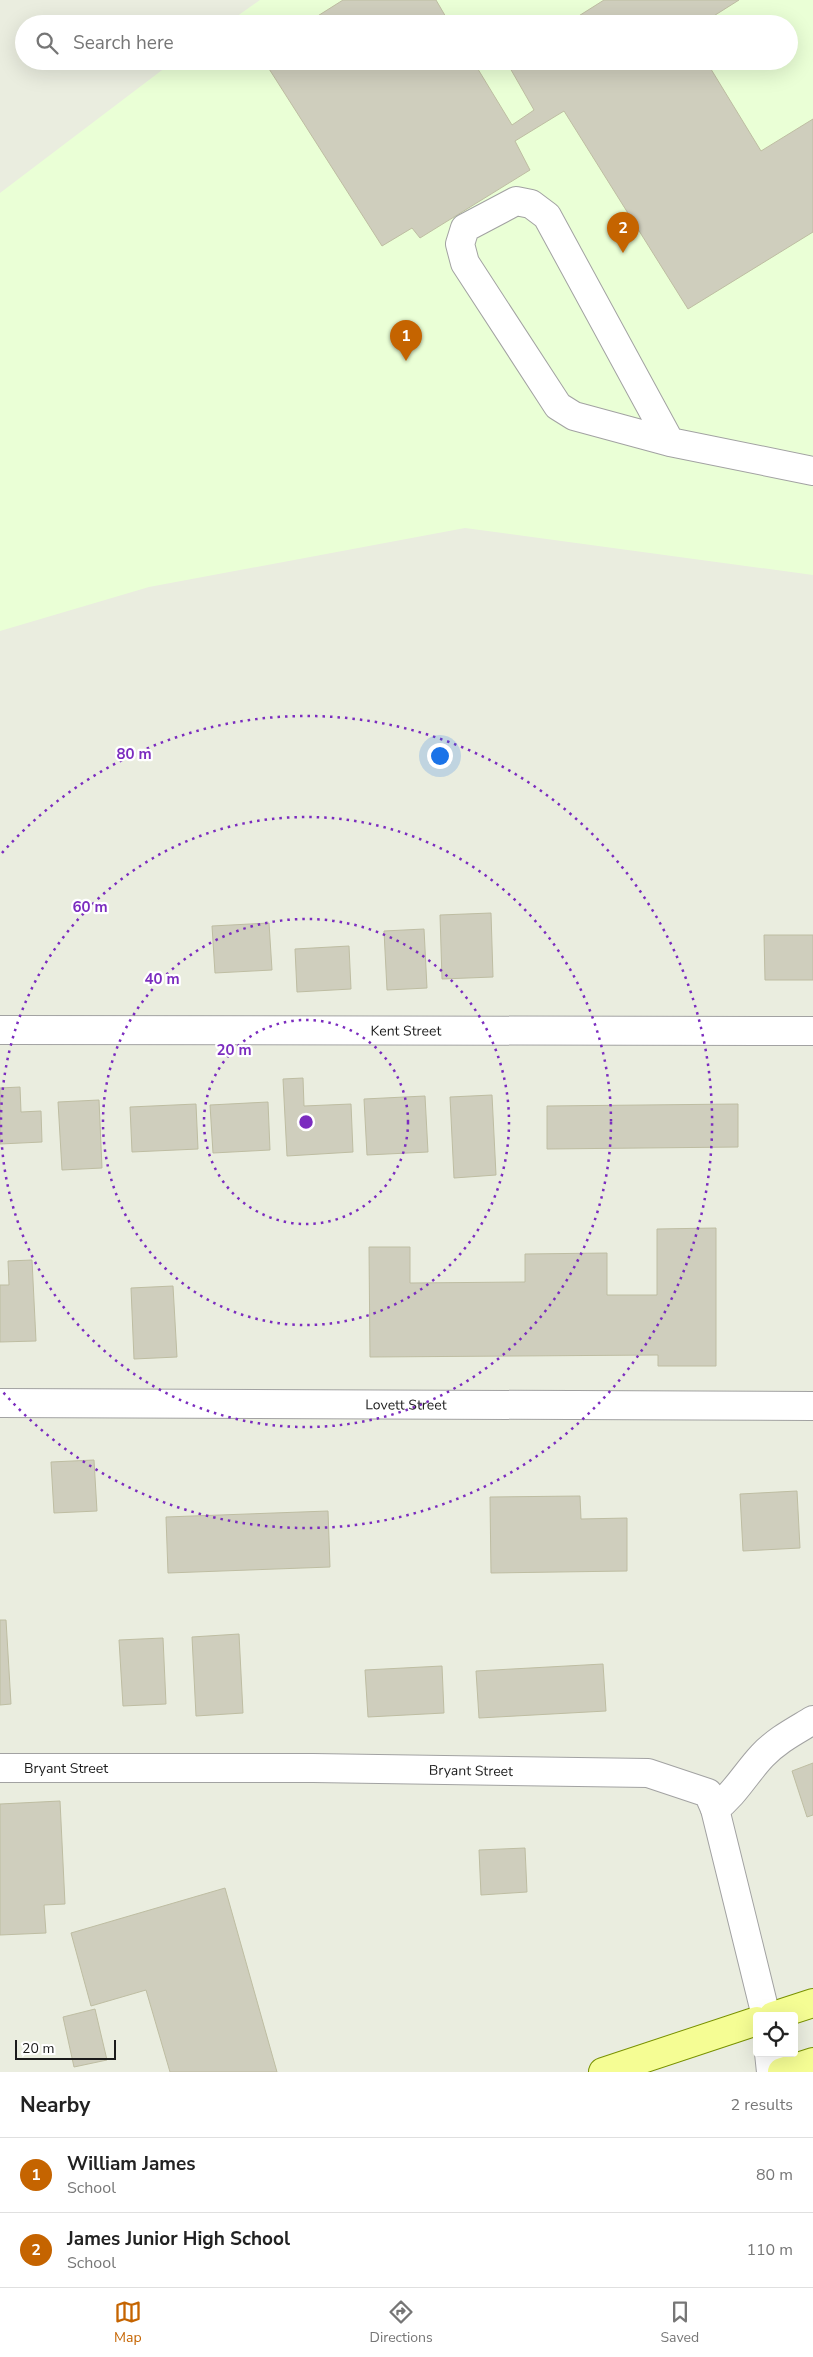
<!DOCTYPE html>
<style>
:root{--surface:#fff;--page:#f6f6f6;--text:#222;--muted:#767676;--line:#e0e0e0;--accent:#c56400}
body{margin:0;font-family:"Nunito Sans",sans-serif;background:var(--page);color:var(--text)}
.controls{position:absolute;right:15px;bottom:15px;display:grid;overflow:hidden;border-radius:5px;box-shadow:0 5px 20px #0002}
.controls button{width:45px;height:45px;display:grid;place-items:center;padding:0;border:0;border-bottom:1px solid var(--line);background:var(--surface);color:var(--text);font:25px sans-serif}
.scale{position:absolute;left:15px;bottom:12px;width:101px;box-sizing:border-box;padding-left:5px;border:2px solid #1b1b1b;border-top:0;font-size:14px;line-height:18px;white-space:nowrap;color:#1b1b1b;-webkit-text-stroke:4px #fff;paint-order:stroke}
.you{position:absolute;left:439px;top:755px;width:18px;height:18px;margin:-12px;border:4px solid #fff;border-radius:50%;background:#1a73e8;box-shadow:0 0 0 8px #1a73e833}
.badge{display:grid;place-items:center;width:32px;height:32px;border-radius:50%;background:var(--accent);color:#fff;font-size:16px;font-weight:700}
.pin{position:absolute;translate:-50% -41px;filter:drop-shadow(0 1px 2px #0008)}
.pin::after{content:'';position:absolute;top:26px;width:18px;height:15px;background:inherit;clip-path:polygon(0 0,100% 0,50% 100%)}
.list{margin:0;padding:0;list-style:none}
h2{display:flex;justify-content:space-between;align-items:center;height:65px;margin:0;padding:0 20px;font-size:21px}
h2 small{font-size:16px;font-weight:400;color:var(--muted)}
.list li{display:grid;grid-template-columns:32px 1fr auto;gap:15px;align-items:center;box-sizing:border-box;height:75px;padding:0 20px;border-top:1px solid var(--line)}
.list b{display:block;font-size:19px;white-space:nowrap}
.list p{margin:0;font-size:16px;white-space:nowrap;color:var(--muted)}
.list em{font-size:16px;font-style:normal;color:var(--muted)}
.icon{flex:none;width:28px;height:28px;fill:none;stroke:currentColor;stroke-width:2;stroke-linecap:round;stroke-linejoin:round}
.map{position:relative;flex:none;width:813px;height:2072px;overflow:hidden}
.search{position:absolute;background:var(--surface);box-shadow:0 5px 20px #0002;left:15px;right:15px;top:15px;height:55px;display:flex;align-items:center;gap:12px;box-sizing:border-box;padding:0 18px;border-radius:28px;color:var(--muted);font-size:19px}
.sheet{height:215px;background:var(--surface)}
nav{display:flex;justify-content:space-around;align-items:center;box-sizing:border-box;height:70px;border-top:1px solid var(--line);background:var(--surface);font-size:14px;color:var(--muted)}
nav a{display:grid;justify-items:center;gap:2px}
nav .on{color:var(--accent)}
.map>svg:first-child{display:block}
.education{fill:#eaffd6}
.building{fill:#cfcebd;stroke:#bebda2}
.lines{fill:none;stroke-linecap:round;stroke-linejoin:round}
.minor-casing{stroke:#a2a2a2;stroke-width:30}
.major-casing{stroke:#789100;stroke-width:30}
.minor{stroke:#fff;stroke-width:28}
.major{stroke:#f5fd94;stroke-width:28}
.ring{fill:none;stroke:#7b2cbf;stroke-width:2.5;stroke-dasharray:2.5 5}
.labels{text-anchor:middle;stroke-width:4.5;stroke-linejoin:round;paint-order:stroke}
.street-label{font-size:14px;fill:#1b1b1b;stroke:#fff}
.centre{fill:#7b2cbf;stroke:#fff;stroke-width:2.5}
.ring-label{font-size:15px;text-anchor:middle;font-weight:bold;fill:#7b2cbf;stroke:#fff;stroke-width:4.5;stroke-linejoin:round;paint-order:stroke}
</style>
<div class="map">
<svg width="813" height="2072" viewBox="0 0 813 2072">
<rect width="100%" height="100%" fill="#eaeddf"/>
<path class="education" d="M260,0H813V575L465,528L149,587L0,631V193L174,61H789V24H226Z"/>
<path class="building" d="M343,0H436L450,24H305Z
M604,0H739L701,24H566Z
M264,61H473L512,125L534,110L506,61H706L761,151L813,119V232L688,309L564,111L515,141L530,170L420,238L412,228L382,246Z
M491,913L493,977L442,979L440,915Z
M269,923L272,970L215,973L212,926Z
M424,929L427,988L387,990L384,931Z
M764,935H813V980H765Z
M349,946L351,989L297,992L295,949Z
M303,1078L304,1106L351,1104L353,1152L287,1156L283,1079Z
M20,1087L21,1112L41,1111L42,1142L0,1144V1088Z
M492,1095L496,1175L454,1178L450,1097Z
M425,1096L428,1152L367,1155L364,1099Z
M99,1100L102,1168L62,1170L58,1102Z
M268,1102L270,1150L213,1153L210,1105Z
M196,1104L198,1149L132,1152L130,1107Z
M738,1104V1147L547,1149V1106Z
M716,1228V1366H658V1355L370,1357L369,1247H410V1283L525,1282V1254L607,1253V1295H657V1229Z
M32,1260L36,1341L0,1342V1285H9L8,1261Z
M173,1286L177,1357L134,1359L131,1288Z
M94,1460L97,1511L54,1513L51,1462Z
M797,1491L800,1548L743,1551L740,1494Z
M580,1496L581,1519L627,1518V1571L491,1573L490,1497Z
M328,1511L330,1567L168,1573L166,1517Z
M0,1620H6L11,1704L0,1705Z
M239,1634L243,1713L196,1716L192,1637Z
M163,1638L166,1704L123,1706L119,1640Z
M603,1664L606,1711L479,1718L476,1671Z
M442,1666L444,1713L368,1717L365,1670Z
M813,1763V1815L807,1817L792,1771Z
M60,1801L65,1904L44,1905L46,1933L0,1935V1804Z
M525,1848L527,1892L481,1895L479,1850Z
M225,1888L277,2072H170L146,1990L91,2006L71,1933Z
M95,2009L107,2060L74,2067L63,2017Z"/>
<g class="lines">
<defs>
<g id="minor">
<path d="M670,442L547,216L531,204L516,201L465,228L460,244L465,263L558,406L574,416L670,442L813,471"/>
<path id="s1" d="M0,1030L813,1031"/>
<path id="s2" d="M0,1403L813,1406"/>
<path id="s3" d="M0,1768H313L648,1773L708,1793L715,1809L766,2016"/>
<path d="M715,1809C734,1795 746,1773 762,1756C777,1740 795,1731 813,1720"/>
<path d="M769,2053L771,2072"/>
</g>
<path id="major" d="M773,2016L813,2003
M603,2072L757,2021
M782,2072L813,2062"/>
</defs>
<use href="#minor" class="minor-casing"/>
<use href="#major" class="major-casing"/>
<use href="#minor" class="minor"/>
<use href="#major" class="major"/>
</g>
<g class="ring">
<circle cx="306" cy="1122" r="102"/>
<circle cx="306" cy="1122" r="203"/>
<circle cx="306" cy="1122" r="305"/>
<path d="M2 853A406 406 0 1 1 2 1391"/>
</g>
<g class="labels">
<g class="street-label">
<text dy="5" stroke="none"><textPath href="#s1" startOffset="406">Kent Street</textPath></text>
<text dy="5" stroke="none"><textPath href="#s2" startOffset="406">Lovett Street</textPath></text>
<text dy="5" stroke="none"><textPath href="#s3" startOffset="66">Bryant Street</textPath></text>
<text dy="5" stroke="none"><textPath href="#s3" startOffset="471">Bryant Street</textPath></text>
</g>
</g>
<circle cx="306" cy="1122" r="8" class="centre"/>
<g class="ring-label">
<text x="134" y="759">80 m</text>
<text x="90" y="912">60 m</text>
<text x="162" y="984">40 m</text>
<text x="234" y="1055">20 m</text>
</g>
</svg>
<div class="controls">
<button><svg class="icon" aria-label="locate" viewBox="0 0 24 24"><circle cx="12" cy="12" r="6"/><path d="M12 2v4M12 18v4M2 12h4M18 12h4"/></svg></button>
</div>
<div class="scale">20 m</div>
<div class="you"></div>
<div class="pin badge" style="left:406px;top:361px">1</div>
<div class="pin badge" style="left:623px;top:253px">2</div>
<div class="search"><svg class="icon" aria-label="search" viewBox="0 0 24 24"><circle cx="10" cy="10" r="6"/><path d="M15 15l6 6"/></svg>Search here</div>
</div>
<section class="sheet">
<h2>Nearby<small>2 results</small></h2>
<ul class="list">
<li><span class="badge">1</span><div><b>William James</b><p>School</p></div><em>80 m</em></li>
<li><span class="badge">2</span><div><b>James Junior High School</b><p>School</p></div><em>110 m</em></li>
</ul>
</section>
<nav>
<a class="on"><svg class="icon" aria-label="map" viewBox="0 0 24 24"><path d="M3 6l6-2 6 2 6-2v14l-6 2-6-2-6 2zM9 4v14M15 6v14"/></svg>Map</a>
<a><svg class="icon" aria-label="directions" viewBox="0 0 24 24"><path d="M12 3l9 9-9 9-9-9zM9 14v-3h6M13 9l2 2-2 2"/></svg>Directions</a>
<a><svg class="icon" aria-label="saved" viewBox="0 0 24 24"><path d="M7 4h10v16l-5-4-5 4z"/></svg>Saved</a>
</nav>
